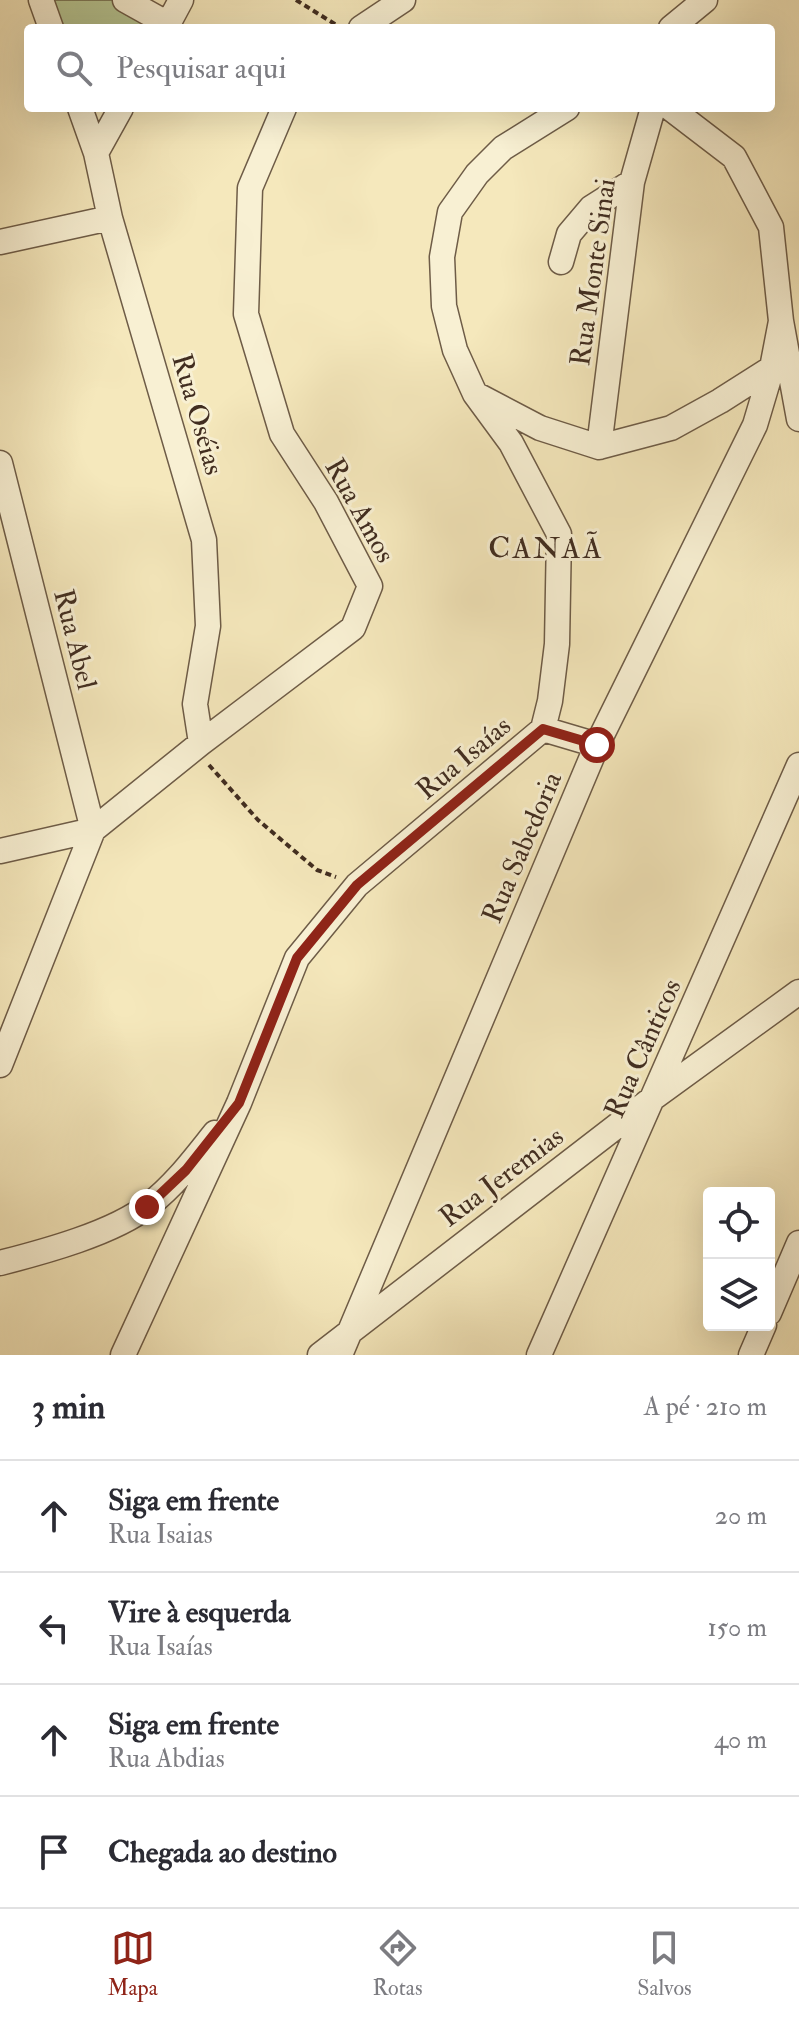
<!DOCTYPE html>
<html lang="pt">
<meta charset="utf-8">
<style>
:root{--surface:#fff;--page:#f2f2f3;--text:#2b2b33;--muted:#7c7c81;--line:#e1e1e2;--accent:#8f2418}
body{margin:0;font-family:"IM FELL Double Pica",serif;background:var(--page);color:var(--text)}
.controls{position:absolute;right:24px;bottom:24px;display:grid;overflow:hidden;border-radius:8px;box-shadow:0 8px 32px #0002}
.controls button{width:72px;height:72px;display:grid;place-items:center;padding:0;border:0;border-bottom:2px solid var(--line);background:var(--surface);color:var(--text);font:40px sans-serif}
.stop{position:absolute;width:24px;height:24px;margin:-18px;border:6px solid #8f2418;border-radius:50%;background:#fff}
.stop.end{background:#8f2418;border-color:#fff;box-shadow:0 2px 8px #0008}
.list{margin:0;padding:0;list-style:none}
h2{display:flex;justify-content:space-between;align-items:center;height:104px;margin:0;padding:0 32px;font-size:34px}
h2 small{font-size:26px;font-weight:400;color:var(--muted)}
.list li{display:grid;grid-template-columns:52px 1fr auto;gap:24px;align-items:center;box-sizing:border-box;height:112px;padding:0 32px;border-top:2px solid var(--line)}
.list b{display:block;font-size:30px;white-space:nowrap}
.list p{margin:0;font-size:26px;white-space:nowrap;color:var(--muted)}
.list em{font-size:26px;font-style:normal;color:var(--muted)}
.icon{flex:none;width:44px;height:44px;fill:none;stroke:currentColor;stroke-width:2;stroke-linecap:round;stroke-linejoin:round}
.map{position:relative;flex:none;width:799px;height:1355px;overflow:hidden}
.search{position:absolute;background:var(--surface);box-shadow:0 8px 32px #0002;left:24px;right:24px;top:24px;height:88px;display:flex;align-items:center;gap:20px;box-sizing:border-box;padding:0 28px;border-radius:8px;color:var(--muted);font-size:30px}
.sheet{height:552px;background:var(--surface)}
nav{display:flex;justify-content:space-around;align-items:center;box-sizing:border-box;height:112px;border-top:2px solid var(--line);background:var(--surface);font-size:22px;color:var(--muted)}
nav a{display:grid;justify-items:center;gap:4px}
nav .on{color:var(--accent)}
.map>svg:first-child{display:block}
.green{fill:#b7c794;stroke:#7c7a5a;stroke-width:2}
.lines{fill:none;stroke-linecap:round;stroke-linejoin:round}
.street-casing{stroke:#6e5c47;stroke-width:27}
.path{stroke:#412d20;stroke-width:4;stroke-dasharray:6 4;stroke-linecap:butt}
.street{stroke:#f8f0d3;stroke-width:24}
.route{stroke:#8f2418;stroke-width:10}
.labels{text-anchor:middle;stroke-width:6;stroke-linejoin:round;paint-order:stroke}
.street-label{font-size:28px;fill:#412d20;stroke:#f8f0d3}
.neighbourhood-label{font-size:30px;letter-spacing:2px;fill:#412d20;stroke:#f8f0d3}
</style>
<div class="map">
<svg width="799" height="1355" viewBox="0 0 799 1355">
<rect width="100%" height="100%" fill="#f5e8bc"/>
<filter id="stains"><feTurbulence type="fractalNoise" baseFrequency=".0025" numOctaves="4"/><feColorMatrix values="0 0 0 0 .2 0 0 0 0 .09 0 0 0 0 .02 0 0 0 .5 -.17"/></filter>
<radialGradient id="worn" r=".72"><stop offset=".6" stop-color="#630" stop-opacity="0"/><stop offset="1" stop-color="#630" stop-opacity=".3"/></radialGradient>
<path class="green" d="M47,0H113L159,28H58Z"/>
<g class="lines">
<defs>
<path id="street" d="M41,0L51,28
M125,0L168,24
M166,28L181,0
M361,28L403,0
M671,28L705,0
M80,108L96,153L110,218L204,540L208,626L195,704L201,743
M670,108L734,157L771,227L781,321L799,419
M96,153L121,108
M0,242L110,218
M561,262L569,234L591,208L632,182
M481,397L540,428L599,447L671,428L720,401L772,368
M599,447L632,182L653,108
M0,463L93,830
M543,729L597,745
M0,851L93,830L201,743L353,628L370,586L326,502L282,434L246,314L250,188L284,108
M0,1065L93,830
M0,1263C43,1252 114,1233 149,1205C175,1185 195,1158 215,1133
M769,1313L799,1243
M123,1355L239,1103L297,958L357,885L543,729L550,701L557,644L559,534L511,443L475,394L455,350L444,306L442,257L450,212L477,174L503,148L567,108
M320,1355L653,1098L799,992
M340,1355L597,745L755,425L772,368L781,321
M539,1355L799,765
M751,1355L764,1325"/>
</defs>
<use href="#street" class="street-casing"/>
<path class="path" d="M296,0L338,26
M209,765L258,820L317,870L336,877"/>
<use href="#street" class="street"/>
</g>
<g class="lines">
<path class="route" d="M147,1207L186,1170L239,1103L297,958L357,885L543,729L597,745"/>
</g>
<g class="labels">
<g class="street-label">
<text transform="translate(592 272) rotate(-82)" y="10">Rua Monte Sinai</text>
<text transform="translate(199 414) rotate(74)" y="10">Rua Oséias</text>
<text transform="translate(361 510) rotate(61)" y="10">Rua Amos</text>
<text transform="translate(76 639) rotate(76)" y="10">Rua Abel</text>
<text transform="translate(463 757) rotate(-40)" y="10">Rua Isaías</text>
<text transform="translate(521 847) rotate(-67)" y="10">Rua Sabedoria</text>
<text transform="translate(642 1048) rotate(-66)" y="10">Rua Cânticos</text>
<text transform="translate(501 1176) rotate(-37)" y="10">Rua Jeremias</text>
</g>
<g class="neighbourhood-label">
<text x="546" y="558">CANAÃ</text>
</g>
</g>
<rect width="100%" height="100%" filter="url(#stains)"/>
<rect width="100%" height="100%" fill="url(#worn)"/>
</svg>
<div class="controls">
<button><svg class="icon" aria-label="locate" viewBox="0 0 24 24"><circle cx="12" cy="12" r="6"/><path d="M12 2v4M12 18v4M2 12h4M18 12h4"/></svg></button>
<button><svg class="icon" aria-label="layers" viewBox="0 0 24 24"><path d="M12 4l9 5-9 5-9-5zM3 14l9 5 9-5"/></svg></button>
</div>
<div class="stop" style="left:597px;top:745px"></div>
<div class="stop end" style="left:147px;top:1207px"></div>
<div class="search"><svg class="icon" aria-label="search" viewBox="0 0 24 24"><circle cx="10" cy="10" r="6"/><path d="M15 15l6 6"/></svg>Pesquisar aqui</div>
</div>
<section class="sheet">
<h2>3 min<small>A pé · 210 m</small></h2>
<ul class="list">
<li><svg class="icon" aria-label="ahead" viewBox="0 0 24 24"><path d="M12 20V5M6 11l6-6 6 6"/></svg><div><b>Siga em frente</b><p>Rua Isaias</p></div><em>20 m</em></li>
<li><svg class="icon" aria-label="left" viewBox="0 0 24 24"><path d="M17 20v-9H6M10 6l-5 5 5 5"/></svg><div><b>Vire à esquerda</b><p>Rua Isaías</p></div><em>150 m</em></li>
<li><svg class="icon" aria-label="ahead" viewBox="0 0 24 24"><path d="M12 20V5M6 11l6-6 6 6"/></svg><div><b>Siga em frente</b><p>Rua Abdias</p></div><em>40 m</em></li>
<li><svg class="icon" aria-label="arrive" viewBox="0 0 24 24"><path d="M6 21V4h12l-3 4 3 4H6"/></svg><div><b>Chegada ao destino</b></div></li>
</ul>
</section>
<nav>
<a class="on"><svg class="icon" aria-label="map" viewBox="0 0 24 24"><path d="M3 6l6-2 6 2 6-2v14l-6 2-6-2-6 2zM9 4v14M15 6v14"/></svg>Mapa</a>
<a><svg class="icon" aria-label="directions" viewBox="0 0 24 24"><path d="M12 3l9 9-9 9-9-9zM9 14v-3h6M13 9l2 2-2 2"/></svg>Rotas</a>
<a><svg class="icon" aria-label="saved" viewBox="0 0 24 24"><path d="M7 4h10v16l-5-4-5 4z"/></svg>Salvos</a>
</nav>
